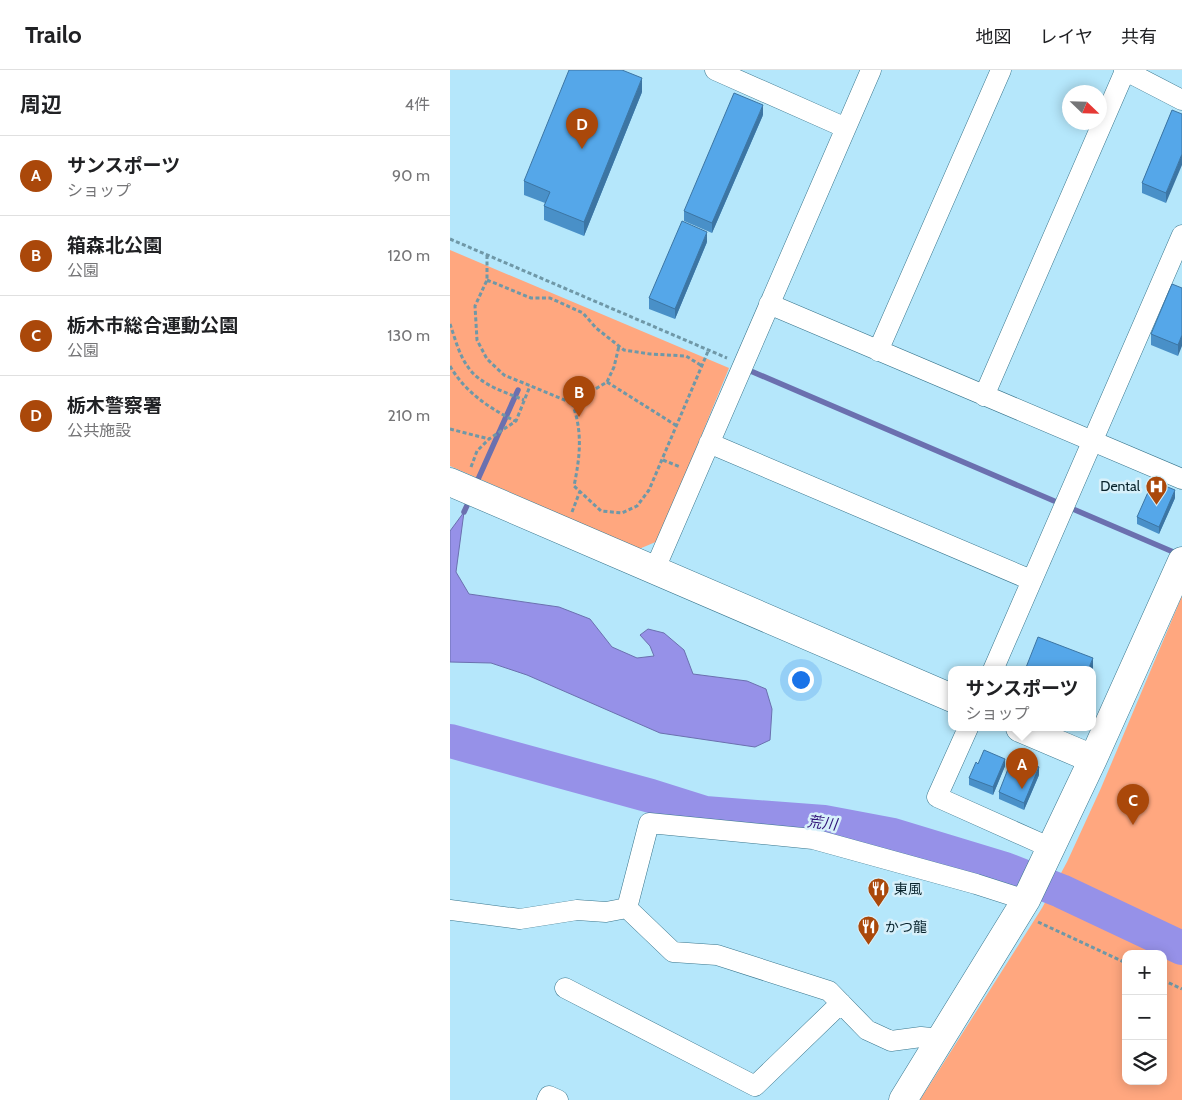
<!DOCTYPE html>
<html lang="ja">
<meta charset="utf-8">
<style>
:root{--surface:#fff;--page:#f2f2f2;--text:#202124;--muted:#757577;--line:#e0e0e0;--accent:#aa480a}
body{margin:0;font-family:Cabin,"Noto Sans JP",sans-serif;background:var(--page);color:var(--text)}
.controls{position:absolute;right:15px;bottom:15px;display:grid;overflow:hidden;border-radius:10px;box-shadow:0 2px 12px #0003}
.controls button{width:45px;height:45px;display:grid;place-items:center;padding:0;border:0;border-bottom:1px solid var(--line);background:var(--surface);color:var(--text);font:25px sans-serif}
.compass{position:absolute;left:612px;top:15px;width:45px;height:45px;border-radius:50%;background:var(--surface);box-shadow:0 2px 12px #0003;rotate:113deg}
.you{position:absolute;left:350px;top:609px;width:18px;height:18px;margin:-12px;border:4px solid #fff;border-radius:50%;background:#1a73e8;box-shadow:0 0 0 8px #1a73e833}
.badge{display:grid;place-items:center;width:32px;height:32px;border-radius:50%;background:var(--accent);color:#fff;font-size:16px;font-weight:700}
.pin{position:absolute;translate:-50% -41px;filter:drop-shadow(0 1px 2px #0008)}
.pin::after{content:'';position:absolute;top:26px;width:18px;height:15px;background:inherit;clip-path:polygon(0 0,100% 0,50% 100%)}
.popup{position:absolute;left:498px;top:596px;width:148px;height:65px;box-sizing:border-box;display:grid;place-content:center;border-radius:10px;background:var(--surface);filter:drop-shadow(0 1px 4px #0005);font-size:16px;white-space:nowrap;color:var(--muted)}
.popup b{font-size:19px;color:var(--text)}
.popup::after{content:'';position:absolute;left:50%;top:100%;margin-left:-10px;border:10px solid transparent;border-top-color:var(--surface)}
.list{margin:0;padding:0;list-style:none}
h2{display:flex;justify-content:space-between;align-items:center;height:65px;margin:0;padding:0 20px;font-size:21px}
h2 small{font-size:16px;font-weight:400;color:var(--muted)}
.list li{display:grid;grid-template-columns:32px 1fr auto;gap:15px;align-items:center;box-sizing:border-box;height:80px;padding:0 20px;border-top:1px solid var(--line)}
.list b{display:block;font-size:19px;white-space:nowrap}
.list p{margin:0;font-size:16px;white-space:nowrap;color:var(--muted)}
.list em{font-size:16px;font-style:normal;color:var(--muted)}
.icon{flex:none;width:28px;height:28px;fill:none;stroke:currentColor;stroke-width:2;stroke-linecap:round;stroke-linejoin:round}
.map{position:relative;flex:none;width:732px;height:1030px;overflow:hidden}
header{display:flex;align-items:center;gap:30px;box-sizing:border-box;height:70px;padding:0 25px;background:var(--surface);border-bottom:1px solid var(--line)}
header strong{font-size:24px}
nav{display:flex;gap:28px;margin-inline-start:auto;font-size:18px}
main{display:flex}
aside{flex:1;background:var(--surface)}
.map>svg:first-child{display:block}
.green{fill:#ffa77f;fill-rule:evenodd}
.water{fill:#9691e8;stroke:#6b70af}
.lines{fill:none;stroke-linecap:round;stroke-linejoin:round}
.stream{stroke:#6b70af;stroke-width:5.5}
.river{stroke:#9691e8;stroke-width:34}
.street-casing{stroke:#39768d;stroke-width:21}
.secondary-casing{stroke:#39768d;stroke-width:29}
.path{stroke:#6f98a7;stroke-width:3;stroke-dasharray:4 2.5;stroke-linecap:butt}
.street{stroke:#fff;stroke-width:20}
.secondary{stroke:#fff;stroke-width:28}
.wall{fill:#4990c8}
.shaded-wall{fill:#3c75a3}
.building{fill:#55a7e9;stroke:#3c75a3}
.labels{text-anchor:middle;stroke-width:5;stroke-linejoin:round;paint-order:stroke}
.poi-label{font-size:14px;fill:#07222b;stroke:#d7f0fa;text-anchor:start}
.water-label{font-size:15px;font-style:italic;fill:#301479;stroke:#d7f0fa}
</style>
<header>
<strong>Trailo</strong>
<nav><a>地図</a><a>レイヤ</a><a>共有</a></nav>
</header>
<main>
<aside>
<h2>周辺<small>4件</small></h2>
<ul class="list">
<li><span class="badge">A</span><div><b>サンスポーツ</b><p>ショップ</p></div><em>90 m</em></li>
<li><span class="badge">B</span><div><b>箱森北公園</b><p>公園</p></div><em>120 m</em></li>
<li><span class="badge">C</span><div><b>栃木市総合運動公園</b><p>公園</p></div><em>130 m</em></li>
<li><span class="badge">D</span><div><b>栃木警察署</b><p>公共施設</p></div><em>210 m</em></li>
</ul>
</aside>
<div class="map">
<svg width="732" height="1030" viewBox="0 0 732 1030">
<rect width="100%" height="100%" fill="#b5e7fb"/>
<path class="green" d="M0,180L279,298L208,471L189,479L0,396Z
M732,526V1030H470L592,838L617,792L651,718ZM676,884H713V1011H676Z"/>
<path class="water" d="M14,442L6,502L19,524L109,537L140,549L162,577L187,588L204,586L200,576L190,565L198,559L214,563L234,580L243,604L297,611L316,619L322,639L320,670L305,677L210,663L77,605L41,593L0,592V461Z"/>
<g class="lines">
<path class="stream" d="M296,299L728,484
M25,416L68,320
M14,442L20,429"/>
<path class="river" d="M0,671L201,726L255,743L374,752L443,765L555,799L611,821L732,878"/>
<defs>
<path id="street" d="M265,0L396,58
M674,0L732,30
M319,234L732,409
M428,281L551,0
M534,326L675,1
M259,373L581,510
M204,501L421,0
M543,600L732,165
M518,658L487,727L601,778
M177,838L199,753L363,769L526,814L576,830
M0,840L70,849L127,840L156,842L177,838L223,882L267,885L379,921L417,960L441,971L471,967L491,969
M115,918L305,1016L391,933
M97,1030L99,1026L108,1030"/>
<path id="secondary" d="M0,412L502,628
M570,658L643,689
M453,1030L576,830L643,689L732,491"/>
</defs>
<use href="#street" class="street-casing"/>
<use href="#secondary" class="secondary-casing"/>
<path class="path" d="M0,169L277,288
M37,185V210L25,236L27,270L37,289L54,305L122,333L157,312L164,297L169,276
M37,210L81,228H100L133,243L146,258L174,280L200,284L236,286L252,296
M0,254C5,268 9,285 18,297C30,315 55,322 74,330
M0,296C15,322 39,338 65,351
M157,312L227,356
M122,333C133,361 130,387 124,416L151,441L172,443L187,436L199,420L259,279
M0,359L39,369
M213,390L230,397
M21,397L27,381L39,369L66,351L80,316
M122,442L130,421
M588,852L676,893
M713,910L732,919"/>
<use href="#street" class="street"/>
<use href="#secondary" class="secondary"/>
</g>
<path class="wall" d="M192,22L134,166L94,150V136L95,133L74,125V111Z
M722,40L716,133L692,123V113Z
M313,45L262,163L234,151V141Z
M257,172L225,249L199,239V228Z
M732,218L728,286L701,275V264Z
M725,428L709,464L687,454V447Z
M528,694L555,696L543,725L519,715V708Z
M589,705L574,740L549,729V722Z"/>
<path class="shaded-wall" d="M192,8V22L134,166V152Z
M313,35V45L262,163V153Z
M732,84V95L716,133V123Z
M257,162V172L225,249V239Z
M732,265V276L728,286V275Z
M725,420V428L709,464V457Z
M643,588V599L642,601V600H638Z
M555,689V696L543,725V717Z
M589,697V705L574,740V733Z"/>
<path class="building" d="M119,0H172L192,8L134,152L94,136L100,122L74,111Z
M284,23L313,35L262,153L234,141Z
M722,40L732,44V84L716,123L692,113Z
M232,151L257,162L225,239L199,228Z
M722,214L732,218V265L728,275L701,264Z
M703,411L725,420L709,457L687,447Z
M588,567L643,588L638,600H575Z
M534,680L555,689L543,717L519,708L526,692L528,694Z
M563,686L589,697L574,733L549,722Z"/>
<defs>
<symbol id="hospital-pin" viewBox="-11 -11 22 30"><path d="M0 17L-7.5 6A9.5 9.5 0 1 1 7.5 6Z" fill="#aa480a" stroke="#d7f0fa"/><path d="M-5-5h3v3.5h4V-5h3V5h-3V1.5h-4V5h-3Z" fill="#fff"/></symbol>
<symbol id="restaurant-pin" viewBox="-11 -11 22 30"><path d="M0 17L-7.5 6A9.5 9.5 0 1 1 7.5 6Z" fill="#aa480a" stroke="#d7f0fa"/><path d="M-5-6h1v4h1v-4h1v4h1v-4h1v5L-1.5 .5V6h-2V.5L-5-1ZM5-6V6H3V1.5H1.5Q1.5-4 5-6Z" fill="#fff"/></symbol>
</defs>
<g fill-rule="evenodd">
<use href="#hospital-pin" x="694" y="404" width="25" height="34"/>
<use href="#restaurant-pin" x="416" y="806" width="25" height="34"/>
<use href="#restaurant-pin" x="406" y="844" width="25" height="34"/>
</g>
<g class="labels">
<g class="poi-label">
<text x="690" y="421" text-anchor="end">Dental</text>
<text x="444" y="824">東風</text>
<text x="435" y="862">かつ龍</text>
</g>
<g class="water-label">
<text transform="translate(372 753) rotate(7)" y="5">荒川</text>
</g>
</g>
</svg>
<div class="controls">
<button>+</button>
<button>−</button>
<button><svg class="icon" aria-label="layers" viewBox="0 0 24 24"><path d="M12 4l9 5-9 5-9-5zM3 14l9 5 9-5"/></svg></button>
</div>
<svg class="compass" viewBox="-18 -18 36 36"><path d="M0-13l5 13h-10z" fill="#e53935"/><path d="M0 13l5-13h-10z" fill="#757577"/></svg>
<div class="you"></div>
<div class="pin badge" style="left:572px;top:719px">A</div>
<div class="popup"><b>サンスポーツ</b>ショップ</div>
<div class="pin badge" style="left:129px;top:347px">B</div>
<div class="pin badge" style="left:683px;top:755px">C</div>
<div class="pin badge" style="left:132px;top:79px">D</div>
</div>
</main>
